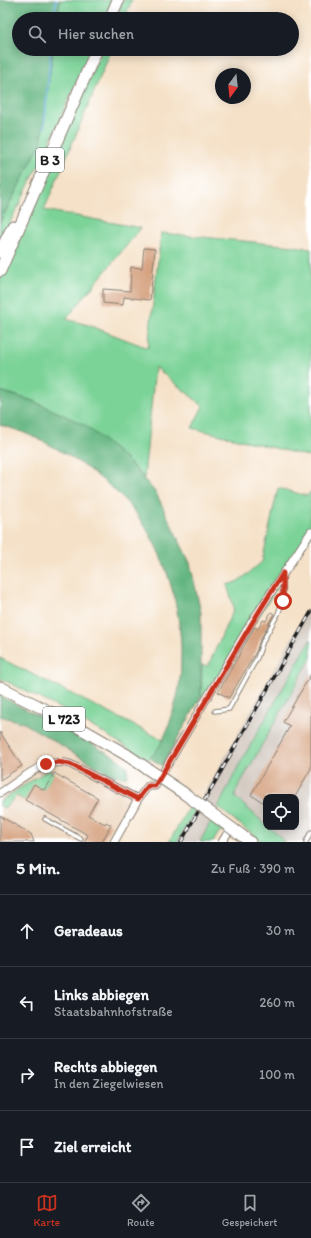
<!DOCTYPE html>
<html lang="de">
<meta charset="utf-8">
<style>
:root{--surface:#171b24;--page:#20242c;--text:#f1f3f6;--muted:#9ea1a6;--line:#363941;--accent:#c8321e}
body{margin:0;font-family:Itim,sans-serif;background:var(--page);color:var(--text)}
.controls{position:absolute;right:12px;bottom:12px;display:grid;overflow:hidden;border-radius:8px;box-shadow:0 2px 10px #0003}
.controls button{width:36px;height:36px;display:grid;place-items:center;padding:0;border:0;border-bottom:1px solid var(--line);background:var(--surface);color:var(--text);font:20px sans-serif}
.compass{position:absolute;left:215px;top:68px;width:36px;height:36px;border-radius:50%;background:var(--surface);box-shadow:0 2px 10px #0003;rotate:195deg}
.stop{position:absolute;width:12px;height:12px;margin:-9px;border:3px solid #c8321e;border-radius:50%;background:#fff}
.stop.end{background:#c8321e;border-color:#fff;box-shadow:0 1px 4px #0008}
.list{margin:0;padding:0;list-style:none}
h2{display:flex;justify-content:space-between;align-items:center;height:52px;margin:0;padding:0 16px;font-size:17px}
h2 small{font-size:13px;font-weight:400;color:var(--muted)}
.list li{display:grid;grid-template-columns:26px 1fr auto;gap:12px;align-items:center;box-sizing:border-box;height:72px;padding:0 16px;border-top:1px solid var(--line)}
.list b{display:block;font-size:15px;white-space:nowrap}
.list p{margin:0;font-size:13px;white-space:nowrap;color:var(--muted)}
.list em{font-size:13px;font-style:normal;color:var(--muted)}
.icon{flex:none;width:22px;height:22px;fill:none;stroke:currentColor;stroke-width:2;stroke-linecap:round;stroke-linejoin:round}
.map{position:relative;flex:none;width:311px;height:842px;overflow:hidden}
.search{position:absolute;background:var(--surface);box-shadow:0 2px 10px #0003;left:12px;right:12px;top:12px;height:44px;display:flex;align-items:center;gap:10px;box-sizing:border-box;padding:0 14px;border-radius:22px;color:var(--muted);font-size:15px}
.sheet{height:340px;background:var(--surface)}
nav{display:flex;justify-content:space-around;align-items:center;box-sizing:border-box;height:56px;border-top:1px solid var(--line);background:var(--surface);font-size:11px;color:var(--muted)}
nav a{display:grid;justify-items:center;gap:2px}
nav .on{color:var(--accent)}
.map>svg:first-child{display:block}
.built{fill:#ebd2b8}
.industrial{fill:#cdc2b9}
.green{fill:#7bd398;stroke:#4c785a}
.forest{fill:#64b580;stroke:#40684e}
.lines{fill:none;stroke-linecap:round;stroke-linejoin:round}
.stream{stroke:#5fafda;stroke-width:2}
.building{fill:#d49f7c}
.lane-casing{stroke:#887e72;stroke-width:5.5}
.street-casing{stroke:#887e72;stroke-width:9}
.primary-casing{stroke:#887e72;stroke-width:13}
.lane{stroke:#fff;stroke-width:3.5}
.street{stroke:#fff;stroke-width:7}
.primary{stroke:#fff;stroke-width:11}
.rail-casing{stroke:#1c1c1c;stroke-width:3.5}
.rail{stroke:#fff;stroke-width:2;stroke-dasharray:6;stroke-linecap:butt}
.primary-bridge-casing{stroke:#887e72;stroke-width:13;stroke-linecap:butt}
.primary-bridge{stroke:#fff;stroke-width:11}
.route{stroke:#c8321e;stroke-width:5}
.labels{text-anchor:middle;stroke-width:3;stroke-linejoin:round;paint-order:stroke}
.shield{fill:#fff;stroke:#606060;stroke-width:1}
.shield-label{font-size:14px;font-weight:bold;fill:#1c1c1c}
</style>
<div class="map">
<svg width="311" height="842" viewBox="0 0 311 842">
<rect width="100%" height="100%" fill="#fff"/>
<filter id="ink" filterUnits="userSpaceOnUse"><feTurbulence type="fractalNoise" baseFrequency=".025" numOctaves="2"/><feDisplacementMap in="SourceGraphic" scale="8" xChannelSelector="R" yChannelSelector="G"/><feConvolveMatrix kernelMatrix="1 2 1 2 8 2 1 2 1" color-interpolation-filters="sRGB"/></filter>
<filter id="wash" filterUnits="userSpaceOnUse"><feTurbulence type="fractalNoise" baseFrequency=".012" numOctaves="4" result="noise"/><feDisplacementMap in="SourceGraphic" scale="16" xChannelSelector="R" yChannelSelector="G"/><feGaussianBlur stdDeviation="0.9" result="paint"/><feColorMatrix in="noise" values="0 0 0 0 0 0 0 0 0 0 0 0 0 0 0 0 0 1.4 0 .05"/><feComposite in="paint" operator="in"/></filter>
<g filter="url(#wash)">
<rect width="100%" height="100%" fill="#f5e1c7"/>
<path class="built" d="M0,716L24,723L107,773L122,777L127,776L129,803L105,842H0Z"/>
<path class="industrial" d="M311,604V639L223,795L200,842H177Z
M311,658V842H286L269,827H296V797H266V825L235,797L242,779Z"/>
<path class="green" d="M60,0H112L104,19H57Z
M123,0H132L124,19H115Z
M53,49H91L48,146L0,243V222L41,143Z
M102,49H112L44,210L141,228L66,319L88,325L148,348L161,233L294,246L311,249V457L192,428L203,406L155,367L144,478L128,461L33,401L0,391V279L28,222Z
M278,488L307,496L311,491V535L206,698L201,697L202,665L208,666L234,608L227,585C242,582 250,571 262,562Z
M311,639V658L236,791L235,797L266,825V827H269L286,842H262L218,807L239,765Z
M0,658L163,740L156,753L149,760L67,712L0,678Z
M48,770L54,773L44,790L34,785L25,800L16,796L5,808L0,806V801Z
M190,805L196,808L177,842H169Z
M211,821L225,832L220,831L213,842H200Z"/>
<path class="forest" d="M0,0H60L57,19H19V49H53L41,143L0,222Z
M0,391L33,401L85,425L128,461L156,493L190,563L201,613V697L162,766L150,758C165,744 171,719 176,701C181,683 181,665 181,646C179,599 163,548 134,511C116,488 92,471 69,456C47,443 25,431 0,425Z
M0,696L78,736L115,757L128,767L127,776L122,777L107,773L24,723L0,716Z"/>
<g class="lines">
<path class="stream" d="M54,19L56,0
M44,128L51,49"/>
</g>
<g id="blocks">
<path class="building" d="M144,248L155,249L150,300L124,297L123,305L103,303V289L130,291L131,267L142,268Z
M271,612L274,614L260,640L256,652L229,698L218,692L255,627L258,629L263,620L266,621Z
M311,674V768L295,797H266V804L251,795L290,726L283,722Z
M0,732L22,766L0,780Z
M54,773L98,798L88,815L105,824L106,822L111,825L102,842H84L88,835L25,800L34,784L44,790Z
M0,816L31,834L34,842H0Z"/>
</g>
</g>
<g filter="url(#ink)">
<use href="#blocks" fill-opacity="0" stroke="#887e72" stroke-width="1"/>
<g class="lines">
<defs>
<path id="lane" d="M215,711L229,709L257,658L263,641L278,614L283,601V577
M45,819L81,839
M306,842L311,832"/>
<path id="street" d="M0,793C21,780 45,756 70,764L138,799
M114,842L138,799L148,786H155L251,623L311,532
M222,842L227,834"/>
<path id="primary" d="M110,19L118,0
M0,252L13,226
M0,271L97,49
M0,687L64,719L127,755
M241,835L250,842"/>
</defs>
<use href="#lane" class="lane-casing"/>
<use href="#street" class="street-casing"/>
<use href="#primary" class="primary-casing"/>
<use href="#lane" class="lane"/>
<use href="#street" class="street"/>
<use href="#primary" class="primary"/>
<defs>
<path id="rail" d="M181,842L311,612"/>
</defs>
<use href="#rail" class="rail-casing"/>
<use href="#rail" class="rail"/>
<defs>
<path id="primary-bridge" d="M127,755L185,794L241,835"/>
</defs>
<use href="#primary-bridge" class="primary-bridge-casing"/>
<use href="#primary-bridge" class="primary-bridge"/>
</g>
</g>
<g class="lines" filter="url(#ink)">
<path class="route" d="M46,764L58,762L70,764L138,799L148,786H155L252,623L283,573V601"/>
</g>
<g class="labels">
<g class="shield">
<rect x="36" y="148" width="28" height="24" rx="3"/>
<rect x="43" y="707" width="42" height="24" rx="3"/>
</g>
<g class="shield-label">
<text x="50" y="165">B 3</text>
<text x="64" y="724">L 723</text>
</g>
</g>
</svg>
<div class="controls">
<button><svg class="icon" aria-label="locate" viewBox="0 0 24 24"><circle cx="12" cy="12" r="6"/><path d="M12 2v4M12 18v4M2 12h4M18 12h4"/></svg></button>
</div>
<svg class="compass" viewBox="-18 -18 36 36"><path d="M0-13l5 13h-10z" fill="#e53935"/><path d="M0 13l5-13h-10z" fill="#9ea1a6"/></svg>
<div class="stop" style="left:283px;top:601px"></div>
<div class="stop end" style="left:46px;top:764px"></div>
<div class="search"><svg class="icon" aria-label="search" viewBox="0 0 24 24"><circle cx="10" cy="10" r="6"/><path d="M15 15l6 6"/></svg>Hier suchen</div>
</div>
<section class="sheet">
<h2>5 Min.<small>Zu Fuß · 390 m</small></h2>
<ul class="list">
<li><svg class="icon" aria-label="ahead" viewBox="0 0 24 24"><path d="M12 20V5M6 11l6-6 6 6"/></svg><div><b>Geradeaus</b></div><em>30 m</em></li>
<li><svg class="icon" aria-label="left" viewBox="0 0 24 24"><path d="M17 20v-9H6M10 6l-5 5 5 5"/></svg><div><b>Links abbiegen</b><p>Staatsbahnhofstraße</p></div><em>260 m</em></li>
<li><svg class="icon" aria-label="right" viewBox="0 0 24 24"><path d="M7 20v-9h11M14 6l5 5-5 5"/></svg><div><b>Rechts abbiegen</b><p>In den Ziegelwiesen</p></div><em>100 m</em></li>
<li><svg class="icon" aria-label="arrive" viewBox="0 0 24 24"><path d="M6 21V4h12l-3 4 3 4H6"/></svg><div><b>Ziel erreicht</b></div></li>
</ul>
</section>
<nav>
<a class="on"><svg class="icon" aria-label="map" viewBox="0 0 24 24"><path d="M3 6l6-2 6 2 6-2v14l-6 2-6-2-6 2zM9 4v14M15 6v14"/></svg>Karte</a>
<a><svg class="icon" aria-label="directions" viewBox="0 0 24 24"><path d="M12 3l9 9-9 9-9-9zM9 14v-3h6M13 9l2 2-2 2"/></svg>Route</a>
<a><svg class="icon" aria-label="saved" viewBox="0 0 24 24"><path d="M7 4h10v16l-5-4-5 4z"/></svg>Gespeichert</a>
</nav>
